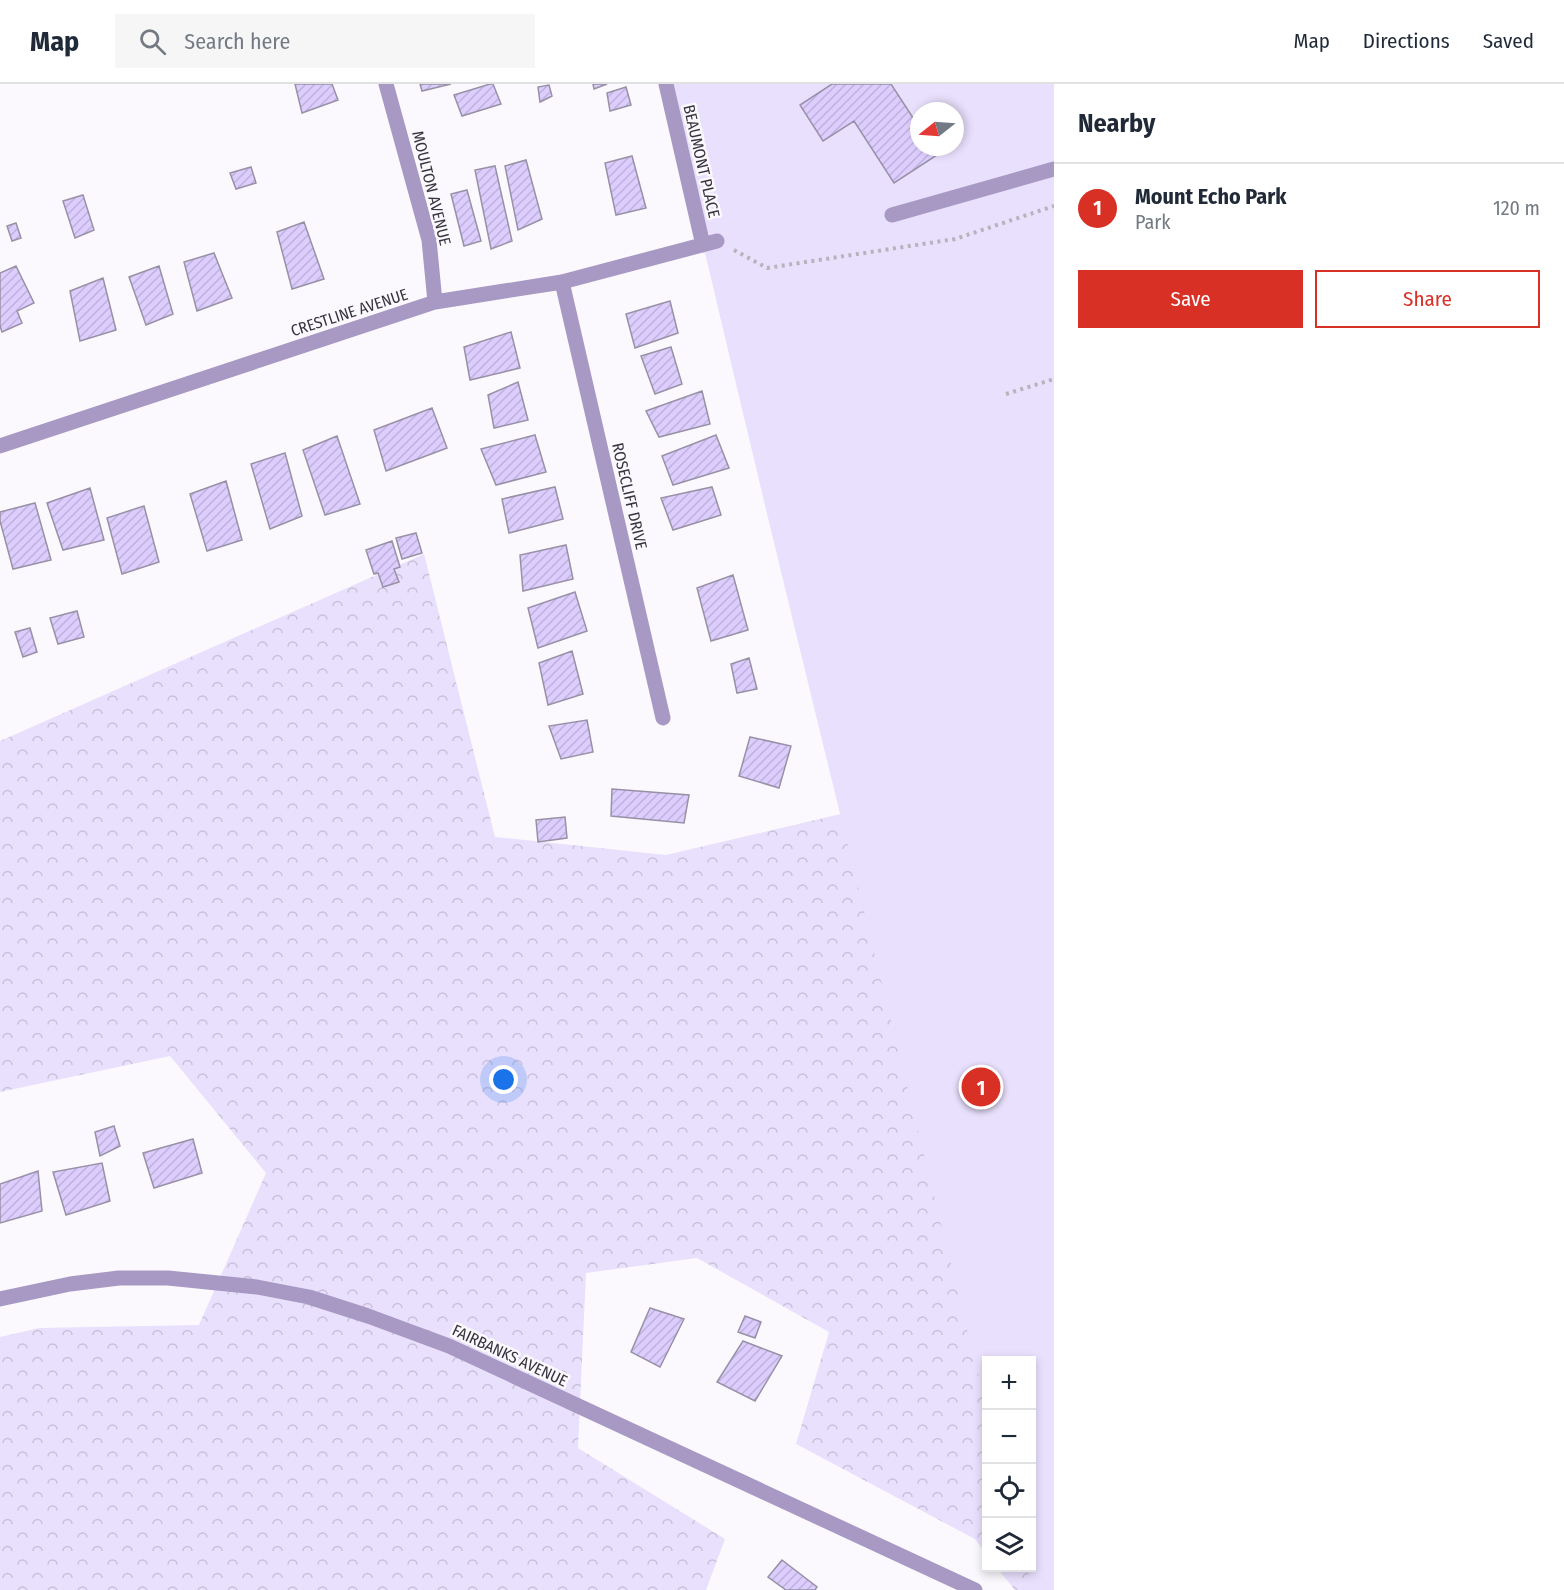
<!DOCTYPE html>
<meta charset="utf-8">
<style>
:root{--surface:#fff;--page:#f6f6f7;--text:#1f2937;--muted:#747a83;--line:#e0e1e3;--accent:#d93025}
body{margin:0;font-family:"Fira Sans Condensed",sans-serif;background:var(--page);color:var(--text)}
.controls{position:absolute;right:18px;bottom:18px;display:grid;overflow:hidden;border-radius:0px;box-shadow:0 3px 9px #0003}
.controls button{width:54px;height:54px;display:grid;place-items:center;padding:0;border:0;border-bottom:2px solid var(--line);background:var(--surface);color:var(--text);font:30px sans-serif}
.compass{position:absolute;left:910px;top:18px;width:54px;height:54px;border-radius:50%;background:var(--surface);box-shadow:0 3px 9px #0003;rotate:253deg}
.you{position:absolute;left:504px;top:996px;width:21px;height:21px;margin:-15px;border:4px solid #fff;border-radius:50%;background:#1a73e8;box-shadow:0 0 0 9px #1a73e833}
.badge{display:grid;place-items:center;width:39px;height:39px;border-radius:50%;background:var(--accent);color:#fff;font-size:20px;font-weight:700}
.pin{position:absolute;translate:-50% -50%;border:3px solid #fff;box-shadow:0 2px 6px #0006}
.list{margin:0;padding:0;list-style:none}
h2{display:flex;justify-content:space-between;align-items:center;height:78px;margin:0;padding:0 24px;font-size:26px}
h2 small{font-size:20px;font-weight:400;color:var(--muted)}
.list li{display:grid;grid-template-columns:39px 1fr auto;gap:18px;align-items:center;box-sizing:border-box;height:90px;padding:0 24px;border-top:2px solid var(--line)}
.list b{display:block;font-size:22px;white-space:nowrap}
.list p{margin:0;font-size:20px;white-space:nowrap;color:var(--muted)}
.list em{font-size:20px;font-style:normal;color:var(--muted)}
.actions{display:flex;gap:12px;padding:18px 24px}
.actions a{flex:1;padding:14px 0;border:2px solid var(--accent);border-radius:0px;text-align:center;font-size:21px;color:var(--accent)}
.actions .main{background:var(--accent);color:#fff}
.icon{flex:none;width:33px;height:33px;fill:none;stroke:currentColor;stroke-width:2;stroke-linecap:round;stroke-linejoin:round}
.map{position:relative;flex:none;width:1054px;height:1506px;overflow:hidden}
header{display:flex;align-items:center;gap:36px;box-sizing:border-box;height:84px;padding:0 30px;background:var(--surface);border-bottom:2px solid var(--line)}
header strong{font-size:28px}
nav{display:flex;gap:33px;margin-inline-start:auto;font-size:21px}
.search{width:420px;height:54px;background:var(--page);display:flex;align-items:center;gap:15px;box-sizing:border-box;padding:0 21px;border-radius:0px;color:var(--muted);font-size:22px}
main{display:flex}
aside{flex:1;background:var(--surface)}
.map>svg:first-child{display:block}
.forest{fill:url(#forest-crowns)}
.green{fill:#e9e0fd;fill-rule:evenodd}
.building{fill:url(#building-hatch);stroke:#9891a6;stroke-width:1.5}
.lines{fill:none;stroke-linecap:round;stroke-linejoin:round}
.path{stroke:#b6b4ba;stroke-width:4;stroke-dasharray:3 4.5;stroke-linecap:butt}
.minor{stroke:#a798c4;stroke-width:15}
.labels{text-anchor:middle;stroke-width:5;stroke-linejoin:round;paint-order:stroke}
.street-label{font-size:16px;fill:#37343d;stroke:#fbf9fe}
</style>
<header>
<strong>Map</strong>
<div class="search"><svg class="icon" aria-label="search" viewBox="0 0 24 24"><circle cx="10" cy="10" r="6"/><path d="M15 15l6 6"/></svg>Search here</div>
<nav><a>Map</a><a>Directions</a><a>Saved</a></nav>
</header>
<main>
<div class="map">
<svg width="1054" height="1506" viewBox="0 0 1054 1506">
<defs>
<pattern id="forest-crowns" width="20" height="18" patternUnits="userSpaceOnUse" patternTransform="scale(1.5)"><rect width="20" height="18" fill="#e9e0fd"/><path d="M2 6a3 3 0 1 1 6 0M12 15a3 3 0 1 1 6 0" fill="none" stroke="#c8c1da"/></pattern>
<pattern id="building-hatch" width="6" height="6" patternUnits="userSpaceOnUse" patternTransform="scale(1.5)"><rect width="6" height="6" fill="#ddcdfe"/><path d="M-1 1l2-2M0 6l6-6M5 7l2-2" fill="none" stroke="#beb1db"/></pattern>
</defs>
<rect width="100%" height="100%" fill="#fbf9fe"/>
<path class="forest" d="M424,470L495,753L666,771L862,725L1054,809V1506H1015L997,1484H1032V1276H987L986,1470L975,1455L796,1360L829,1248L697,1174L586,1189L578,1364L725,1455L706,1506H0V1253L39,1244L199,1241L266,1089L170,972L0,1008V657Z"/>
<path class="green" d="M666,0H1054V1506H1032L1027,1484H1032V1276H987L986,1322C878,882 767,442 666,0ZM919,27H955V63H919Z"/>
<path class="building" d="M295,0H332L338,16L302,29Z
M420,0H451L422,7Z
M490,0H493L501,20L462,32L454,11Z
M593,0H607L594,5Z
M832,0H891L919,43V63H932L937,71L894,99L854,37L823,57L800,21Z
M549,1L552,12L540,18L538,3Z
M626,3L631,21L610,27L607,9Z
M632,72L646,124L616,131L605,79Z
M526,76L542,135L518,146L505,82Z
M495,82L512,157L491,165L475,86Z
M251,83L256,99L236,105L230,89Z
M467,106L481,157L464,162L451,110Z
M83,111L94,146L75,154L63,117Z
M304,138L324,195L292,205L277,148Z
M16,139L21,154L12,157L7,142Z
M214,169L232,214L197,227L184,178Z
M16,182L34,219L17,227L22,239L2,248L0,242V189Z
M159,182L173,230L146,241L129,193Z
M103,194L116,246L80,257L70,207Z
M670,217L678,249L635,264L626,230Z
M511,248L520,284L470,296L464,263Z
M671,263L682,300L655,310L641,272Z
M518,298L528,336L494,344L488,311Z
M702,307L710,340L659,353L646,327Z
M432,324L447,364L386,387L374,346Z
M535,351L546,388L496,401L481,365Z
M716,351L729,384L673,401L662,372Z
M337,352L360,420L325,431L303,366Z
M285,369L302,432L270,445L251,380Z
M226,397L242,456L207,467L190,410Z
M555,403L563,435L509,449L502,415Z
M712,403L721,431L673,446L661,414Z
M90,404L104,456L63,466L47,419Z
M35,419L51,476L13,485L0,437V428Z
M144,422L159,478L122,490L107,434Z
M416,449L422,469L402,475L396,454Z
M392,457L400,483L394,485L399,498L383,503L378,489L374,490L366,466Z
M566,461L573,495L523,507L520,471Z
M733,491L748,546L711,557L697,504Z
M575,508L587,547L538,564L528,524Z
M77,527L84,553L58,560L50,534Z
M30,544L37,568L23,573L15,548Z
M572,567L583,610L548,621L539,579Z
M749,574L757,605L737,609L731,580Z
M587,636L593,668L561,675L549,642Z
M750,653L791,662L779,704L739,692Z
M612,705L689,711L684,739L611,732Z
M565,733L567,754L538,758L536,736Z
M114,1042L120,1062L100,1072L95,1048Z
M193,1055L202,1089L154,1104L143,1069Z
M102,1079L110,1117L66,1131L53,1088Z
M38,1087L42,1127L0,1139V1100Z
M650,1224L684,1235L660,1283L631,1268Z
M745,1232L761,1238L755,1254L738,1248Z
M743,1257L782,1272L755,1317L717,1298Z
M782,1476L817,1503L815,1506H786L768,1493Z"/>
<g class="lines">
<path class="path" d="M734,166L767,184L955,155L1054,122
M1006,310L1054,295"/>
<path class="minor" d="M386,0L429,156L435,218
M666,0L703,161
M892,131L1054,85
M562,198L663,634
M0,362L435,218L562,198L717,157
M0,1215L70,1200L119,1194H168L257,1203L309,1213L368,1232L449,1262L975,1506"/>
</g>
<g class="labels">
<g class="street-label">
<text transform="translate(702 77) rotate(77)" y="6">BEAUMONT PLACE</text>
<text transform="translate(432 104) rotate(76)" y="6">MOULTON AVENUE</text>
<text transform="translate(349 228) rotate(-18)" y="6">CRESTLINE AVENUE</text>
<text transform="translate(630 412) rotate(77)" y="6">ROSECLIFF DRIVE</text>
<text transform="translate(510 1271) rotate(25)" y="6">FAIRBANKS AVENUE</text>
</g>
</g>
</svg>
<div class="controls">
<button>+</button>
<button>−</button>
<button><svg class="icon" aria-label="locate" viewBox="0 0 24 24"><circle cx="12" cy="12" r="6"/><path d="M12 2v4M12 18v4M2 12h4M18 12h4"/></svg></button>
<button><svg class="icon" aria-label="layers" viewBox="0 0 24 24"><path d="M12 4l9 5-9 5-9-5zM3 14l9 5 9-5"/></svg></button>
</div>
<svg class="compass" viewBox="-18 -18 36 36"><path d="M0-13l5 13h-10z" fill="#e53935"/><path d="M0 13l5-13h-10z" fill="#747a83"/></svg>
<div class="you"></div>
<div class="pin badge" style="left:981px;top:1003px">1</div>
</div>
<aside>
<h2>Nearby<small></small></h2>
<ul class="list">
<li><span class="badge">1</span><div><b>Mount Echo Park</b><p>Park</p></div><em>120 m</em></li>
</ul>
<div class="actions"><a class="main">Save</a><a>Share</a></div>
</aside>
</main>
